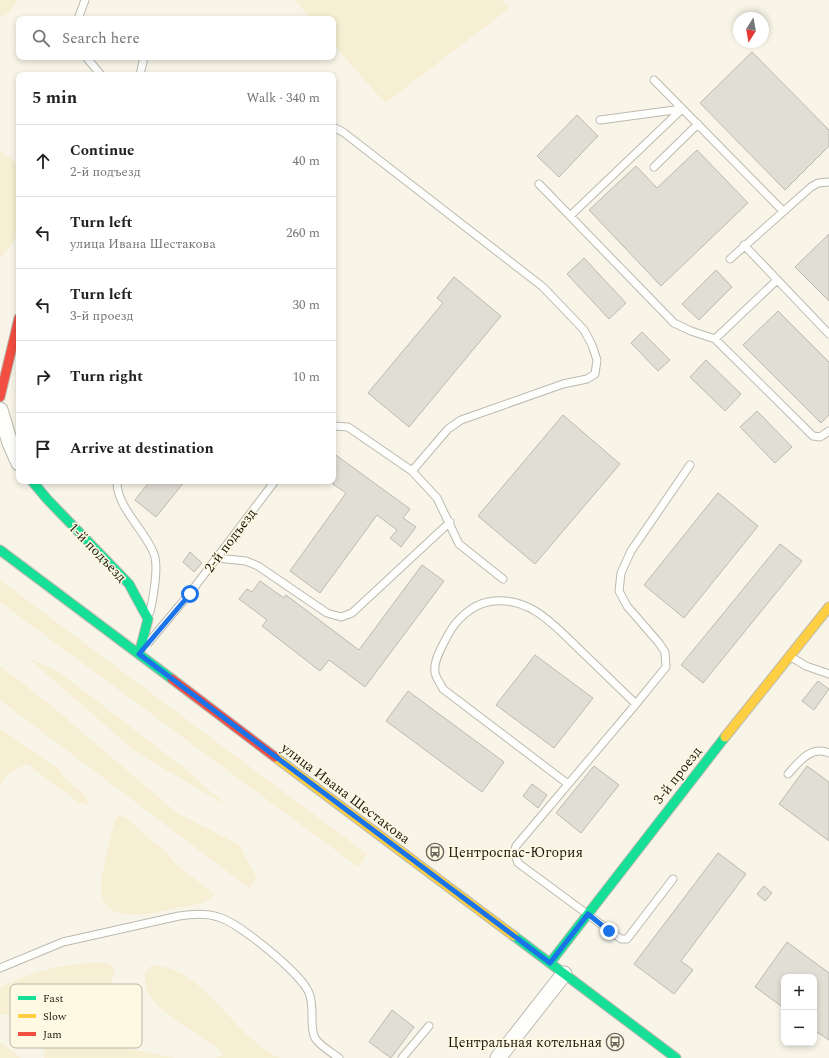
<!DOCTYPE html>
<meta charset="utf-8">
<style>
:root{--surface:#fff;--page:#f2f2f2;--text:#222;--muted:#767676;--line:#e0e0e0}
body{margin:0;font-family:Spectral,serif;background:var(--page);color:var(--text)}
.controls{position:absolute;right:12px;bottom:12px;display:grid;overflow:hidden;border-radius:8px;box-shadow:0 2px 6px #0003}
.controls button{width:36px;height:36px;display:grid;place-items:center;padding:0;border:0;border-bottom:1px solid var(--line);background:var(--surface);color:var(--text);font:20px sans-serif}
.compass{position:absolute;left:733px;top:12px;width:36px;height:36px;border-radius:50%;background:var(--surface);box-shadow:0 2px 6px #0003;rotate:191deg}
.stop{position:absolute;width:12px;height:12px;margin:-9px;border:3px solid #1a73e8;border-radius:50%;background:#fff}
.stop.end{background:#1a73e8;border-color:#fff;box-shadow:0 1px 4px #0008}
.list{margin:0;padding:0;list-style:none}
h2{display:flex;justify-content:space-between;align-items:center;height:52px;margin:0;padding:0 16px;font-size:17px}
h2 small{font-size:13px;font-weight:400;color:var(--muted)}
.list li{display:grid;grid-template-columns:26px 1fr auto;gap:12px;align-items:center;box-sizing:border-box;height:72px;padding:0 16px;border-top:1px solid var(--line)}
.list b{display:block;font-size:15px;white-space:nowrap}
.list p{margin:0;font-size:13px;white-space:nowrap;color:var(--muted)}
.list em{font-size:13px;font-style:normal;color:var(--muted)}
.icon{flex:none;width:22px;height:22px;fill:none;stroke:currentColor;stroke-width:2;stroke-linecap:round;stroke-linejoin:round}
.map{position:relative;flex:none;width:829px;height:1058px;overflow:hidden}
.search{position:absolute;background:var(--surface);box-shadow:0 2px 6px #0003;left:16px;top:16px;width:320px;height:44px;display:flex;align-items:center;gap:10px;box-sizing:border-box;padding:0 14px;border-radius:8px;color:var(--muted);font-size:15px}
.panel{position:absolute;background:var(--surface);box-shadow:0 2px 6px #0003;left:16px;top:72px;width:320px;height:412px;border-radius:8px}
.map>svg:first-child{display:block}
.green{fill:#f6efd3}
.building{fill:#e1ded5;stroke:#bcb9af}
.lines{fill:none;stroke-linecap:round;stroke-linejoin:round}
.lane-casing{stroke:#bcb9af;stroke-width:9}
.street-casing{stroke:#bcb9af;stroke-width:17}
.fast-casing{stroke:#bcb9af;stroke-width:11}
.slow-casing{stroke:#bcb9af;stroke-width:11}
.jam-casing{stroke:#bcb9af;stroke-width:11}
.lane{stroke:#fefefc;stroke-width:7}
.street{stroke:#fefefc;stroke-width:15}
.fast{stroke:#16e098;stroke-width:9}
.slow{stroke:#ffcf43;stroke-width:9}
.jam{stroke:#f24e42;stroke-width:9}
.route{stroke:#1a73e8;stroke-width:5}
.labels{text-anchor:middle;stroke-width:3;stroke-linejoin:round;paint-order:stroke}
.street-label{font-size:14px;fill:#1a1810;stroke:#fef9e2}
.poi-label{font-size:14px;fill:#1a1810;stroke:#fef9e2;text-anchor:start}
.key{fill:#fef9e2;stroke:#bab6a3;stroke-width:1}
.key-label{font-size:11px;fill:#1a1810}
</style>
<div class="map">
<svg width="829" height="1058" viewBox="0 0 829 1058">
<rect width="100%" height="100%" fill="#f8f5e8"/>
<path class="green" d="M0,0H18L9,13L0,17Z
M295,0H501L510,8L385,103L333,44V19H311Z
M0,151L19,165V226L13,243L0,258Z
M0,580L367,854L358,867L0,602Z
M27,657L59,672L183,767L227,806L136,752Z
M0,666L54,708L176,812L239,845L257,878L249,888L0,700Z
M0,729L59,769L64,777L86,797L88,806L78,802L27,764L6,775L0,785Z
M118,815L127,818L151,840L167,852L172,860L188,874L215,894C204,906 191,905 176,908C151,914 98,927 101,884C101,876 104,867 106,859C108,847 112,825 118,815Z
M103,962L112,965L115,974L106,993L98,999L29,1015L0,1014V988L3,986C13,983 22,977 32,974C54,966 79,963 103,962Z
M152,965C209,970 232,1037 280,1058H216L224,1054C202,1033 164,1019 148,993C144,987 145,979 145,972Z
M63,1036L177,1058H44L45,1045L53,1039Z
M0,1042L21,1058H0Z"/>
<path class="building" d="M752,52L829,130V146L785,190L700,103Z
M577,115L598,136L559,177L537,156Z
M697,150L748,203L661,286L589,210L636,166L657,188Z
M829,234V301L795,267Z
M584,258L626,303L609,319L567,274Z
M716,270L732,287L699,320L682,304Z
M454,277L501,316L409,427L368,393L443,303L437,298Z
M778,311L829,362V415L821,423L743,345Z
M642,332L670,360L658,371L631,343Z
M706,360L741,394L725,411L690,377Z
M757,411L792,447L775,463L740,427Z
M563,415L620,464L535,564L478,516Z
M333,453L410,509L403,518L416,527L401,547L390,538L397,530L377,515L320,593L290,571L346,493L333,484Z
M150,481H185L156,517L135,500Z
M718,493L758,526L684,618L644,585Z
M780,544L802,561L703,683L681,665Z
M190,552L202,563L194,572L183,562Z
M422,565L444,581L365,687L329,660L320,671L262,626L267,620L239,599L247,589L252,592L260,581L284,598L286,595L359,650Z
M535,655L593,698L554,748L496,705Z
M818,681L829,689L814,710L802,701Z
M408,691L504,762L482,792L386,721Z
M594,766L619,785L581,833L556,813Z
M807,766L829,782V841L779,804Z
M532,784L547,795L538,808L523,796Z
M718,853L746,874L681,961L693,970L674,994L634,964Z
M764,886L772,893L765,901L757,894Z
M787,942L829,973V1040L814,1030V977H784V1008L755,987Z
M392,1010L414,1027L391,1058L369,1042Z"/>
<g class="lines">
<defs>
<path id="lane" d="M78,19L85,0
M86,57L101,75
M140,75L144,57
M654,80L783,211
M600,120L682,109
M333,127L343,132L543,287L584,330L592,345L597,360L595,374L587,379L563,384L461,420L448,429L412,471
M654,167L698,124
M539,184L674,323L691,331L715,339L813,436L820,437L829,431
M570,216L682,109
M744,245L829,334
M730,259L811,187L818,183L829,182
M715,339L777,280
M333,426L348,427L412,471L437,498L459,544L503,579
M117,481C116,507 146,531 154,554C159,567 153,599 150,612
M217,558L246,561L258,566L327,613L341,617L352,613L450,522
M149,642L190,593L275,481
M791,657L806,666L829,674
M788,774C799,762 811,745 829,753
M568,784L443,689C441,684 435,677 435,672C433,660 444,643 449,633C457,619 472,605 488,602C529,594 555,626 582,652C600,669 618,687 636,704
M673,879L627,939H621L518,863L514,852L516,846L636,704L666,667L665,652L659,643L627,606L619,591L621,573L631,551L690,465
M0,968L63,942L179,916C192,914 206,913 218,917C238,922 302,974 309,993C315,1006 309,1027 315,1038C320,1046 331,1052 339,1058
M402,1058L429,1026"/>
<path id="street" d="M0,410L10,443L19,463
M498,1058L564,974"/>
<path id="fast" d="M32,481L47,499L129,584L148,619L139,654
M0,550L172,679
M514,936L676,1058
M550,963L725,737"/>
<path id="slow" d="M725,737L829,607
M275,757L514,936"/>
<path id="jam" d="M0,397L19,318
M172,679L275,757"/>
</defs>
<use href="#lane" class="lane-casing"/>
<use href="#street" class="street-casing"/>
<use href="#fast" class="fast-casing"/>
<use href="#slow" class="slow-casing"/>
<use href="#jam" class="jam-casing"/>
<use href="#lane" class="lane"/>
<use href="#street" class="street"/>
<use href="#fast" class="fast"/>
<use href="#slow" class="slow"/>
<use href="#jam" class="jam"/>
</g>
<g class="lines">
<path class="route" d="M190,594L139,654L550,963L588,914L609,931"/>
</g>
<defs>
<symbol id="bus-ring" viewBox="-11 -11 22 22"><circle r="9.5" fill="#fef9e2" stroke="#68655c" stroke-width="1.5"/><path d="M-5-6H5V4H4V6H2V4H-2V6H-4V4H-5ZM-3.5-4V0h7V-4ZM-3.5 1.2v1.5H-2V1.2ZM2 1.2v1.5H3.5V1.2Z" fill="#68655c"/></symbol>
</defs>
<g fill-rule="evenodd">
<use href="#bus-ring" x="425" y="842" width="20" height="20"/>
<use href="#bus-ring" x="605" y="1032" width="20" height="20"/>
</g>
<g class="labels">
<g class="street-label">
<text transform="translate(230 540) rotate(-53)" y="5">2-й подъезд</text>
<text transform="translate(98 552) rotate(46)" y="5">1-й подъезд</text>
<text transform="translate(677 775) rotate(-52)" y="5">3-й проезд</text>
<text transform="translate(346 793) rotate(37)" y="5">улица Ивана Шестакова</text>
</g>
<g class="poi-label">
<text x="448" y="857">Центроспас-Югория</text>
<text x="602" y="1047" text-anchor="end">Центральная котельная</text>
</g>
</g>
<rect x="10" y="984" width="132" height="64" rx="6" class="key"/>
<rect x="18" y="996" width="18" height="4" fill="#16e098"/>
<rect x="18" y="1014" width="18" height="4" fill="#ffcf43"/>
<rect x="18" y="1032" width="18" height="4" fill="#f24e42"/>
<g class="key-label">
<text x="43" y="1002">Fast</text>
<text x="43" y="1020">Slow</text>
<text x="43" y="1038">Jam</text>
</g>
</svg>
<div class="controls">
<button>+</button>
<button>−</button>
</div>
<svg class="compass" viewBox="-18 -18 36 36"><path d="M0-13l5 13h-10z" fill="#e53935"/><path d="M0 13l5-13h-10z" fill="#767676"/></svg>
<div class="stop" style="left:190px;top:594px"></div>
<div class="stop end" style="left:609px;top:931px"></div>
<div class="search"><svg class="icon" aria-label="search" viewBox="0 0 24 24"><circle cx="10" cy="10" r="6"/><path d="M15 15l6 6"/></svg>Search here</div>
<section class="panel">
<h2>5 min<small>Walk · 340 m</small></h2>
<ul class="list">
<li><svg class="icon" aria-label="ahead" viewBox="0 0 24 24"><path d="M12 20V5M6 11l6-6 6 6"/></svg><div><b>Continue</b><p>2-й подъезд</p></div><em>40 m</em></li>
<li><svg class="icon" aria-label="left" viewBox="0 0 24 24"><path d="M17 20v-9H6M10 6l-5 5 5 5"/></svg><div><b>Turn left</b><p>улица Ивана Шестакова</p></div><em>260 m</em></li>
<li><svg class="icon" aria-label="left" viewBox="0 0 24 24"><path d="M17 20v-9H6M10 6l-5 5 5 5"/></svg><div><b>Turn left</b><p>3-й проезд</p></div><em>30 m</em></li>
<li><svg class="icon" aria-label="right" viewBox="0 0 24 24"><path d="M7 20v-9h11M14 6l5 5-5 5"/></svg><div><b>Turn right</b></div><em>10 m</em></li>
<li><svg class="icon" aria-label="arrive" viewBox="0 0 24 24"><path d="M6 21V4h12l-3 4 3 4H6"/></svg><div><b>Arrive at destination</b></div></li>
</ul>
</section>
</div>
